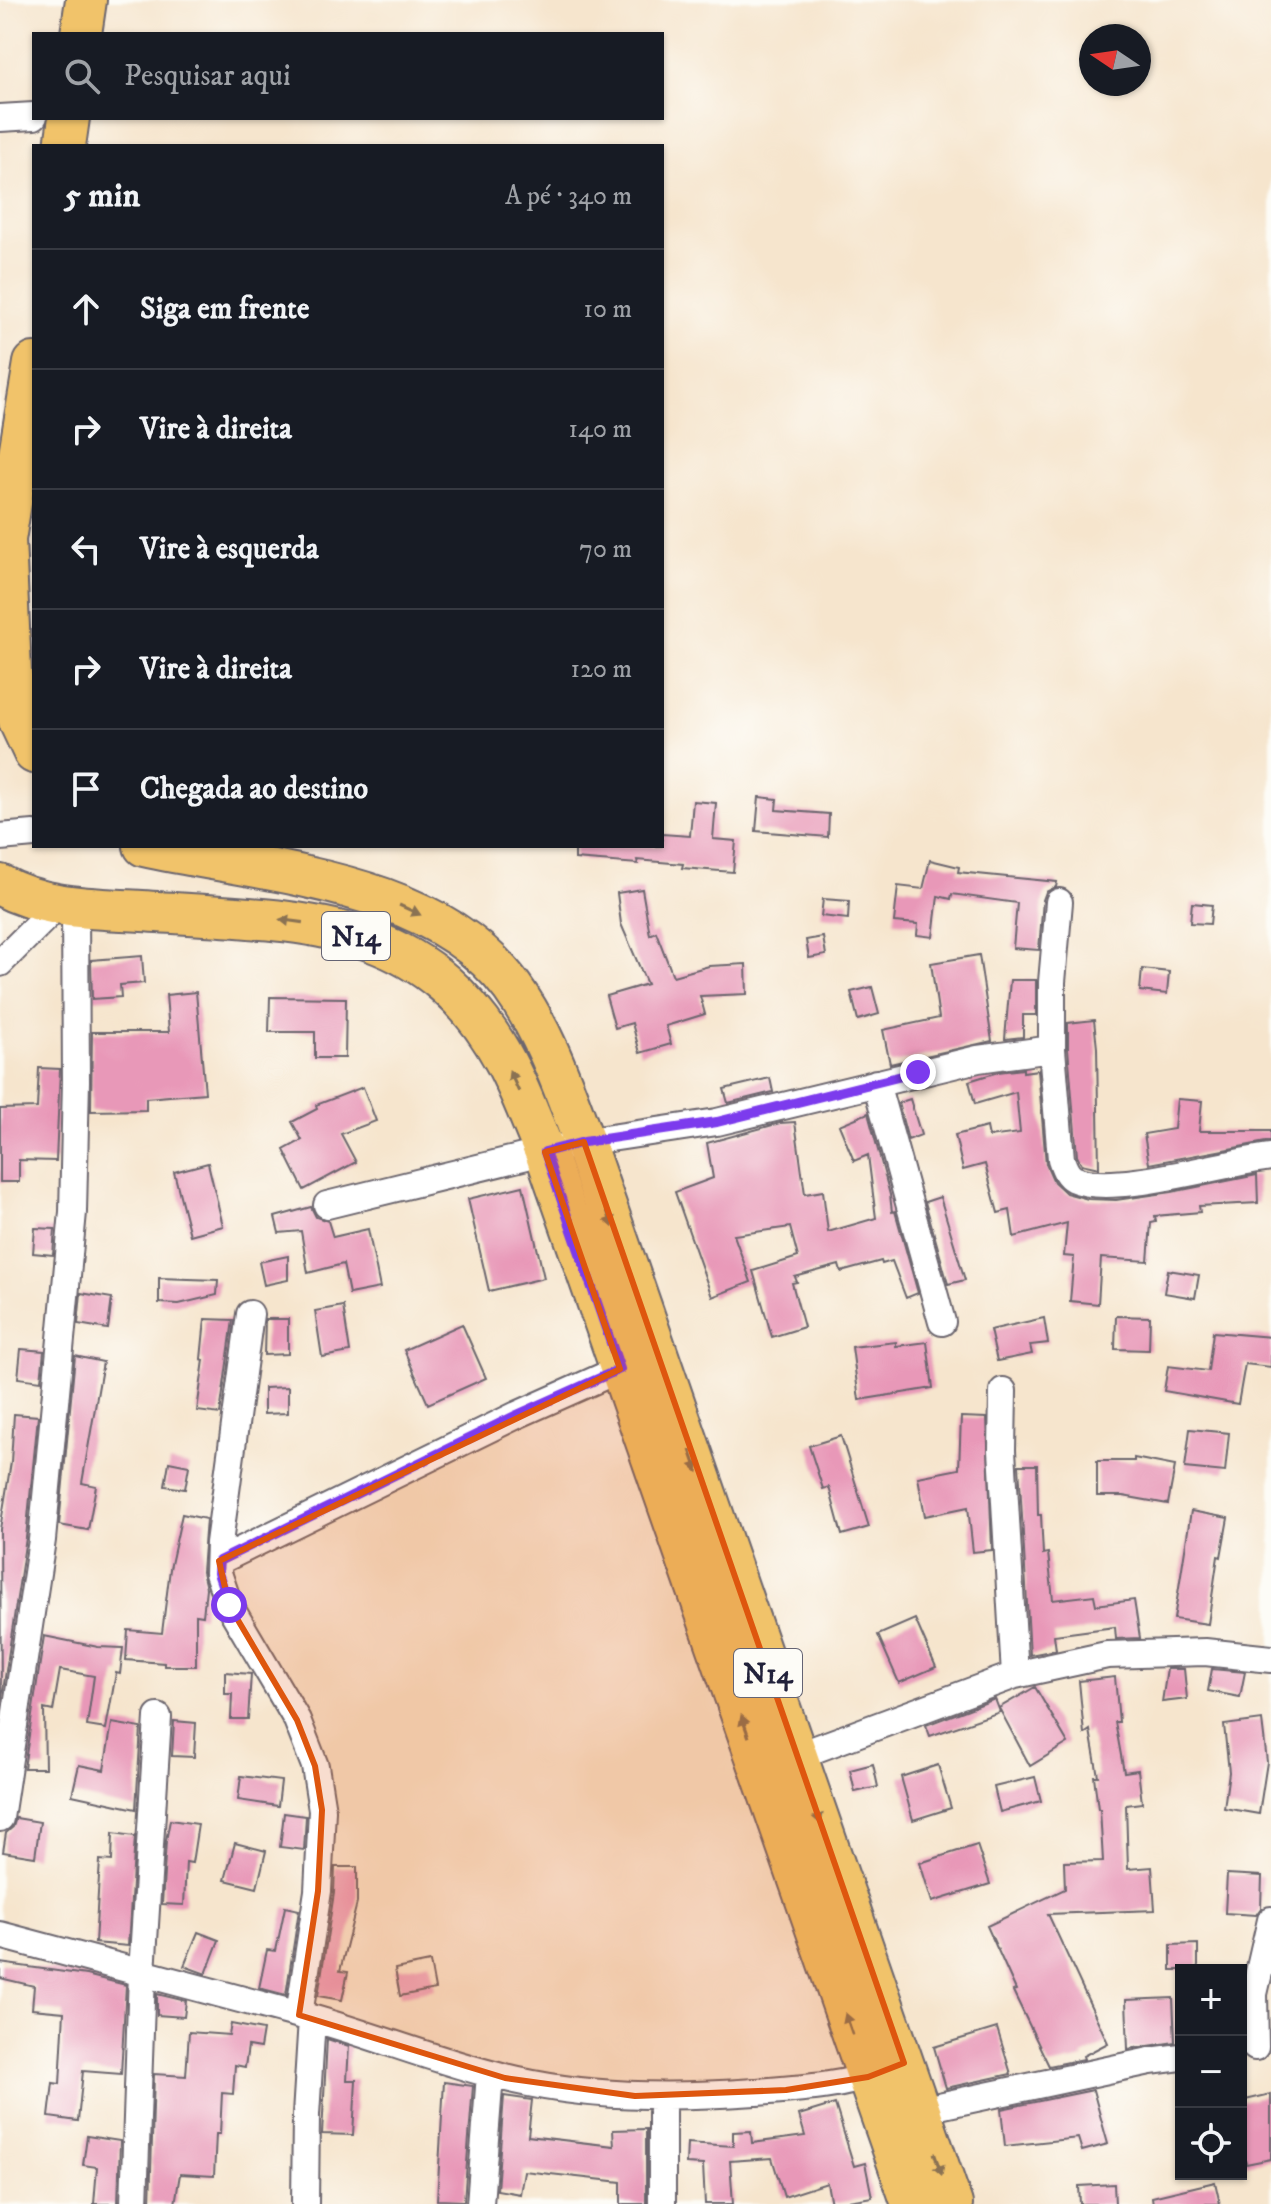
<!DOCTYPE html>
<html lang="pt">
<meta charset="utf-8">
<style>
:root{--surface:#171b24;--page:#242831;--text:#f1f3f6;--muted:#9ea1a6;--line:#363941}
body{margin:0;font-family:"IM FELL DW Pica",serif;background:var(--page);color:var(--text)}
.controls{position:absolute;right:24px;bottom:24px;display:grid;overflow:hidden;border-radius:0px;box-shadow:0 2px 6px #0004}
.controls button{width:72px;height:72px;display:grid;place-items:center;padding:0;border:0;border-bottom:2px solid var(--line);background:var(--surface);color:var(--text);font:40px sans-serif}
.compass{position:absolute;left:1079px;top:24px;width:72px;height:72px;border-radius:50%;background:var(--surface);box-shadow:0 2px 6px #0004;rotate:283deg}
.stop{position:absolute;width:24px;height:24px;margin:-18px;border:6px solid #7c3aed;border-radius:50%;background:#fff}
.stop.end{background:#7c3aed;border-color:#fff;box-shadow:0 2px 8px #0008}
.list{margin:0;padding:0;list-style:none}
h2{display:flex;justify-content:space-between;align-items:center;height:104px;margin:0;padding:0 32px;font-size:34px}
h2 small{font-size:26px;font-weight:400;color:var(--muted)}
.list li{display:grid;grid-template-columns:52px 1fr auto;gap:24px;align-items:center;box-sizing:border-box;height:120px;padding:0 32px;border-top:2px solid var(--line)}
.list b{display:block;font-size:30px;white-space:nowrap}
.list em{font-size:26px;font-style:normal;color:var(--muted)}
.icon{flex:none;width:44px;height:44px;fill:none;stroke:currentColor;stroke-width:2;stroke-linecap:round;stroke-linejoin:round}
.map{position:relative;flex:none;width:1271px;height:2204px;overflow:hidden}
.search{position:absolute;background:var(--surface);box-shadow:0 2px 6px #0004;left:32px;top:32px;width:632px;height:88px;display:flex;align-items:center;gap:20px;box-sizing:border-box;padding:0 28px;border-radius:0px;color:var(--muted);font-size:30px}
.panel{position:absolute;background:var(--surface);box-shadow:0 2px 6px #0004;left:32px;top:144px;width:632px;height:704px;border-radius:0px}
.map>svg:first-child{display:block}
.building{fill:#e898b8}
.lines{fill:none;stroke-linecap:round;stroke-linejoin:round}
.street-casing{stroke:#6c666e;stroke-width:30}
.primary-casing{stroke:#6c666e;stroke-width:44}
.street{stroke:#fff;stroke-width:26}
.primary{stroke:#f1c36a;stroke-width:40}
.oneway{fill:#8a7252}
.route{stroke:#7c3aed;stroke-width:10}
.marked{fill:#de560e;fill-opacity:0.2;stroke:#de560e;stroke-width:6;stroke-linejoin:round}
.labels{text-anchor:middle;stroke-width:6;stroke-linejoin:round;paint-order:stroke}
.shield{fill:#fdfcf7;stroke:#646373;stroke-width:2}
.shield-label{font-size:28px;font-weight:bold;fill:#22223b}
</style>
<div class="map">
<svg width="1271" height="2204" viewBox="0 0 1271 2204">
<rect width="100%" height="100%" fill="#fdfcf7"/>
<filter id="ink" filterUnits="userSpaceOnUse"><feTurbulence type="fractalNoise" baseFrequency=".0125" numOctaves="2"/><feDisplacementMap in="SourceGraphic" scale="16" xChannelSelector="R" yChannelSelector="G"/><feConvolveMatrix kernelMatrix="1 2 1 2 8 2 1 2 1" color-interpolation-filters="sRGB"/></filter>
<filter id="wash" filterUnits="userSpaceOnUse"><feTurbulence type="fractalNoise" baseFrequency=".006" numOctaves="4" result="noise"/><feDisplacementMap in="SourceGraphic" scale="32" xChannelSelector="R" yChannelSelector="G"/><feGaussianBlur stdDeviation="1.8" result="paint"/><feColorMatrix in="noise" values="0 0 0 0 0 0 0 0 0 0 0 0 0 0 0 0 0 1.4 0 .05"/><feComposite in="paint" operator="in"/></filter>
<g filter="url(#wash)">
<rect width="100%" height="100%" fill="#f6e5cd"/>
<g id="blocks">
<path class="building" d="M759,797L777,799L776,810L829,814L828,837L756,831Z
M693,801L716,803L713,839L736,841L733,872L682,868L683,864L637,860L638,864L575,859V846H662V834L690,836Z
M930,860L959,867L958,872L1057,882L1056,887L1046,892L1043,900L1039,950L1013,948L1017,903L952,894L951,899L938,896L933,937L917,935L918,924L894,922L898,886L923,889Z
M642,889L650,935L656,932L673,976L709,966L746,964L747,994L700,996L705,1014L666,1026L671,1044L640,1053L632,1023L615,1028L606,996L647,984L621,924L617,893Z
M823,899L849,901L848,919L821,916Z
M1192,903L1212,905L1210,924L1190,923Z
M823,937L826,955L809,958L806,940Z
M979,955L992,1041L890,1064L883,1030L939,1018L931,963Z
M142,956L144,983L120,985L121,997L92,999L91,960Z
M1142,969L1169,972L1167,994L1140,991Z
M1010,980H1036V1015H1023V1037L1005,1039Z
M872,987L879,1014L858,1020L851,992Z
M196,992L205,1093L146,1098V1110L91,1111L92,1032H169L166,995Z
M270,997L346,998L345,1058H315V1032H269Z
M1094,1020L1097,1048L1099,1168L1081,1164L1077,1156L1068,1048V1023Z
M39,1068L60,1069L56,1161L19,1160V1182H0V1109L37,1108Z
M1023,1069V1072L1038,1070L1046,1164L1054,1182L1066,1193L1088,1199L1116,1200L1172,1192L1257,1175L1258,1203L1199,1206L1200,1212L1155,1216L1156,1222L1151,1223L1148,1261L1101,1258L1098,1304L1070,1301L1074,1257L1064,1256L1067,1223L1014,1237L1010,1210L998,1213L985,1164L963,1170L955,1135L987,1127L989,1137L1020,1133L1016,1092L975,1104L969,1081L998,1072Z
M770,1078L773,1092L728,1103L724,1089Z
M363,1087L376,1121L341,1134L356,1162L304,1190L284,1150L302,1140L292,1122L317,1109L316,1105Z
M910,1099L921,1135L908,1140L898,1103Z
M1177,1099L1202,1101L1199,1131H1271V1141L1149,1164L1144,1134L1174,1129Z
M868,1113L890,1195L892,1212L895,1211L918,1293L906,1298L892,1261L882,1264L881,1261L841,1272L839,1265L795,1277L797,1282L792,1283L804,1327L772,1337L753,1271L798,1257L790,1227L734,1235L751,1282L712,1297L675,1192L713,1178L707,1143L780,1123L795,1122L805,1194L823,1191L828,1232L876,1218L868,1155L854,1161L839,1125Z
M208,1163L223,1226L190,1235L174,1172Z
M523,1186L544,1278L489,1291L468,1199Z
M940,1197L965,1280L948,1284L925,1202Z
M311,1207L316,1217L328,1221L333,1237L368,1229L380,1288L349,1294L343,1264L308,1273L301,1231L279,1233L275,1217Z
M35,1228L55,1229L53,1255L33,1253Z
M288,1256V1280L264,1285L259,1262Z
M1168,1270L1199,1275L1195,1298L1164,1293Z
M159,1278L218,1280L217,1295L179,1304L159,1303Z
M81,1293L112,1298L108,1329L78,1324Z
M343,1306L350,1352L322,1357L315,1311Z
M1116,1316L1150,1317L1149,1350L1115,1349Z
M1044,1318L1048,1343L1030,1345L1032,1354L997,1361L990,1330Z
M205,1319L233,1320L220,1414L197,1411L204,1360L201,1359Z
M265,1319H288V1354L264,1355Z
M462,1324L486,1378L428,1404L404,1350Z
M1213,1332L1271,1337V1367L1245,1364L1238,1404L1164,1391L1168,1366L1208,1371Z
M896,1342V1346L927,1342L933,1388L859,1400L852,1347Z
M21,1349L44,1351L41,1381L18,1378Z
M75,1356L103,1362L82,1483L96,1486L88,1530L59,1525Z
M288,1387V1413L264,1414V1388Z
M14,1414L38,1416L26,1538L1,1704L0,1529L11,1462Z
M961,1417L987,1418L992,1550L973,1552L968,1507L925,1516L918,1477L959,1469Z
M1190,1429L1229,1433L1225,1472L1185,1468Z
M841,1436L869,1527L842,1535L829,1487L823,1489L809,1446Z
M1134,1458L1175,1466L1168,1504L1123,1496H1097V1461H1134Z
M169,1462L189,1466L185,1489L165,1486Z
M1019,1465H1037L1038,1515H1041L1043,1554L1048,1553L1053,1600L1094,1595L1096,1605L1134,1600L1140,1638L1116,1639L1115,1627L1054,1635L1056,1650L1030,1655Z
M1191,1511L1228,1518L1221,1557L1218,1556L1208,1624L1174,1619Z
M182,1514L206,1519L202,1572L206,1588L203,1616L196,1615V1666H164V1663L126,1660L128,1630L162,1633L170,1569Z
M915,1619L936,1667L899,1683L878,1635Z
M44,1636L98,1647L123,1648L120,1674L116,1673L106,1729L87,1726L94,1676L60,1670L53,1711L44,1709L45,1768H24Z
M1167,1669H1184L1187,1699L1162,1702Z
M1212,1669L1245,1672L1240,1697L1208,1691Z
M225,1672L251,1674L248,1719H231L232,1694H225Z
M1115,1677L1119,1722H1115L1124,1772L1138,1770L1142,1803L1126,1805L1128,1869L1152,1867L1155,1910L1048,1914L1108,2043L1083,2056L1084,2059L1049,2066L1013,1991L1016,1990L987,1926L1065,1889L1064,1862L1103,1861L1100,1809H1098L1094,1776H1098L1090,1730L1084,1734L1079,1681Z
M1035,1687L1068,1743L1030,1766L999,1708Z
M995,1699L1000,1712L930,1736L926,1725Z
M1262,1720L1267,1762L1259,1814L1224,1808L1229,1772L1224,1725Z
M174,1721L196,1723L194,1757L172,1756Z
M112,1723L141,1728L136,1809L72,1795L79,1765L104,1770Z
M873,1764L878,1787L855,1792L850,1770Z
M938,1765L951,1808L913,1820L901,1777Z
M241,1776L281,1781L278,1806L238,1800Z
M1035,1777L1041,1801L1000,1812L994,1787Z
M284,1813L306,1816L304,1850L280,1847Z
M16,1818L40,1822L35,1857L3,1852L6,1833L13,1827Z
M170,1820L198,1824L192,1863L186,1862L184,1905L162,1904L166,1841Z
M113,1833L135,1836L128,1946L95,1943L100,1860L112,1861Z
M235,1843L266,1851L257,1888L225,1880Z
M977,1845L990,1884L932,1902L920,1863Z
M335,1867H357V1903L340,1971L348,1972L342,2000L318,1996L334,1893Z
M1227,1874L1262,1876L1261,1908L1256,1915L1225,1913Z
M285,1907L299,1910L286,1995L259,1988L267,1950L276,1951Z
M198,1932L219,1940L206,1974L184,1966Z
M1198,1944V1970H1171V1945Z
M430,1962L435,1989L400,1996L395,1969Z
M0,1963L86,1975L126,1985L121,2074L83,2071L78,2121L49,2117L53,2083L60,2084L64,2012L32,2009L34,1986L0,1978Z
M157,1994L186,2001L184,2017L157,2015Z
M1173,1998L1175,2042L1128,2049L1126,2000Z
M231,2024L263,2030L260,2048L248,2046L245,2067L235,2065L233,2094L222,2093L220,2134H216L214,2176L180,2174L175,2204H150L154,2074L186,2076L189,2032L229,2035Z
M997,2028L1011,2074L946,2088L934,2047Z
M327,2039L349,2046L347,2080H356L353,2135L322,2134Z
M444,2082L473,2086L464,2201L437,2200Z
M1093,2090L1108,2144L1082,2151L1078,2138L1005,2146L1001,2109Z
M1271,2094V2159L1246,2164L1241,2142V2101Z
M504,2096L532,2100L528,2136L614,2146L613,2130L646,2129V2204H621V2182L524,2171L520,2194L497,2190Z
M835,2104L854,2166L865,2163L872,2197L831,2204L827,2183L784,2197L772,2158L730,2161L733,2204H705L703,2165L686,2164L687,2143L733,2146V2132L751,2131L752,2143L805,2136L799,2115Z
M87,2136L120,2141L118,2204H94L97,2167L83,2165Z
M1215,2182L1220,2204H1153L1152,2197Z
M1114,2184L1115,2204H1080L1079,2186Z"/>
</g>
</g>
<g filter="url(#ink)">
<use href="#blocks" fill-opacity="0" stroke="#6c666e" stroke-width="2"/>
<g class="lines">
<defs>
<path id="street" d="M0,118L34,116
M0,837L34,834
M1059,902L1052,982V1049L1061,1159C1064,1167 1066,1175 1074,1179C1113,1197 1225,1162 1271,1157
M0,963L58,905
M876,1083L942,1322
M327,1205L584,1142L717,1122L978,1059L1052,1049
M250,1314L219,1543L218,1573L229,1605L297,1720L315,1766L322,1810L318,1891L299,2015
M1003,1391L1002,1450L1015,1675
M219,1561L517,1415L620,1369
M797,1756L1015,1675L1107,1655L1205,1652L1271,1659
M0,1818L42,1540L73,1212L76,1081L75,906
M0,1935C103,1963 207,1990 311,2018C375,2036 437,2061 502,2077C585,2098 671,2098 755,2092C796,2089 843,2087 881,2072
M1255,2047L1254,1994L1271,1920
M662,2097V2204
M906,2113L1150,2061L1181,2057
M134,2204L142,1973L158,1717
M305,2204L306,2115L312,2019
M480,2204L490,2074"/>
<path id="primary" d="M81,34L86,0
M65,146L69,118
M5,539L11,671L19,721L34,753
M1,564L34,363
M144,846C265,873 433,879 512,987C546,1034 564,1089 584,1142L952,2204
M0,885C44,909 93,908 142,911C290,922 425,910 506,1063C521,1091 532,1123 545,1152L912,2204"/>
</defs>
<use href="#street" class="street-casing"/>
<use href="#primary" class="primary-casing"/>
<use href="#street" class="street"/>
<use href="#primary" class="primary"/>
</g>
<defs><path id="oneway-solid" d="M-6-.8H1V-3.2L6.5 0L1 3.2V.8H-6Z" transform="scale(2)"/></defs>
<g class="oneway">
<use href="#oneway-solid" transform="translate(410 910) rotate(25)"/>
<use href="#oneway-solid" transform="translate(291 921) rotate(-172)"/>
<use href="#oneway-solid" transform="translate(514 1081) rotate(-114)"/>
<use href="#oneway-solid" transform="translate(609 1216) rotate(71)"/>
<use href="#oneway-solid" transform="translate(694 1461) rotate(71)"/>
<use href="#oneway-solid" transform="translate(745 1726) rotate(-109)"/>
<use href="#oneway-solid" transform="translate(817 1813) rotate(71)"/>
<use href="#oneway-solid" transform="translate(849 2024) rotate(-109)"/>
<use href="#oneway-solid" transform="translate(938 2164) rotate(71)"/>
</g>
</g>
<g class="lines" filter="url(#ink)">
<path class="route" d="M229,1605L218,1573L219,1561L517,1415L620,1369L545,1152L584,1142L717,1122L918,1072"/>
</g>
<path class="marked" d="M584,1142L904,2063L868,2077L786,2090L635,2096L505,2078L299,2015L318,1891L322,1810L315,1766L297,1720L229,1605L219,1561L620,1369L545,1152Z"/>
<g class="labels">
<g class="shield">
<rect x="322" y="912" width="68" height="48" rx="6"/>
<rect x="734" y="1649" width="68" height="48" rx="6"/>
</g>
<g class="shield-label">
<text x="356" y="946">N14</text>
<text x="768" y="1683">N14</text>
</g>
</g>
</svg>
<div class="controls">
<button>+</button>
<button>−</button>
<button><svg class="icon" aria-label="locate" viewBox="0 0 24 24"><circle cx="12" cy="12" r="6"/><path d="M12 2v4M12 18v4M2 12h4M18 12h4"/></svg></button>
</div>
<svg class="compass" viewBox="-18 -18 36 36"><path d="M0-13l5 13h-10z" fill="#e53935"/><path d="M0 13l5-13h-10z" fill="#9ea1a6"/></svg>
<div class="stop" style="left:229px;top:1605px"></div>
<div class="stop end" style="left:918px;top:1072px"></div>
<div class="search"><svg class="icon" aria-label="search" viewBox="0 0 24 24"><circle cx="10" cy="10" r="6"/><path d="M15 15l6 6"/></svg>Pesquisar aqui</div>
<section class="panel">
<h2>5 min<small>A pé · 340 m</small></h2>
<ul class="list">
<li><svg class="icon" aria-label="ahead" viewBox="0 0 24 24"><path d="M12 20V5M6 11l6-6 6 6"/></svg><div><b>Siga em frente</b></div><em>10 m</em></li>
<li><svg class="icon" aria-label="right" viewBox="0 0 24 24"><path d="M7 20v-9h11M14 6l5 5-5 5"/></svg><div><b>Vire à direita</b></div><em>140 m</em></li>
<li><svg class="icon" aria-label="left" viewBox="0 0 24 24"><path d="M17 20v-9H6M10 6l-5 5 5 5"/></svg><div><b>Vire à esquerda</b></div><em>70 m</em></li>
<li><svg class="icon" aria-label="right" viewBox="0 0 24 24"><path d="M7 20v-9h11M14 6l5 5-5 5"/></svg><div><b>Vire à direita</b></div><em>120 m</em></li>
<li><svg class="icon" aria-label="arrive" viewBox="0 0 24 24"><path d="M6 21V4h12l-3 4 3 4H6"/></svg><div><b>Chegada ao destino</b></div></li>
</ul>
</section>
</div>
